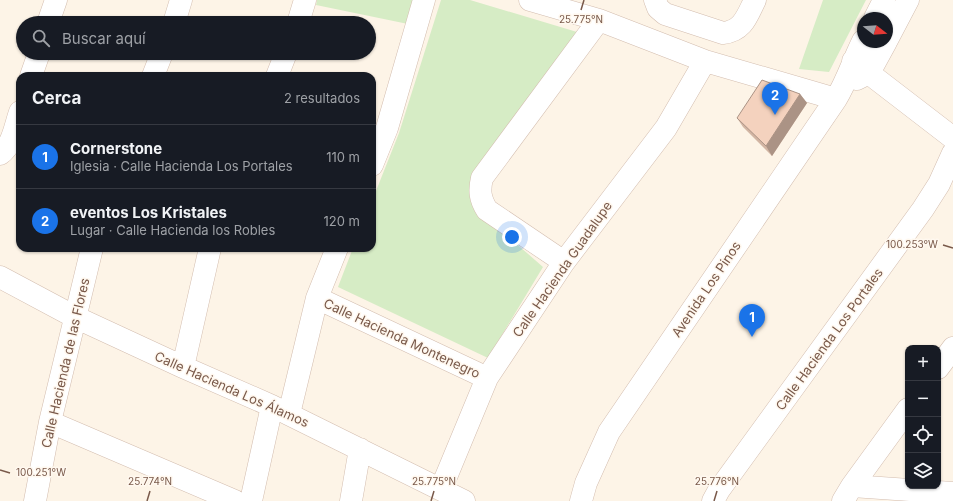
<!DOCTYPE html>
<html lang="es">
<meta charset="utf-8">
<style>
:root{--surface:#171b24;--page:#20242c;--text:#f1f3f6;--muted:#9ea1a6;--line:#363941;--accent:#1a73e8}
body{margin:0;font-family:Inter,sans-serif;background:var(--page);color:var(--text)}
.controls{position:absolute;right:12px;bottom:12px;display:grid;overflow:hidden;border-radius:8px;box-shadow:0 1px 3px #0004}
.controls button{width:36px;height:36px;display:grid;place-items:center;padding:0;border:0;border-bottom:1px solid var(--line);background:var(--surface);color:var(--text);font:20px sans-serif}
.compass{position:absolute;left:857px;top:12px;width:36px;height:36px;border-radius:50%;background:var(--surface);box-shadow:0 1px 3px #0004;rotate:107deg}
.you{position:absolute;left:512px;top:237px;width:14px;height:14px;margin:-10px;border:3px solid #fff;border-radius:50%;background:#1a73e8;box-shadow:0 0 0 6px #1a73e833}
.badge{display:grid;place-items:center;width:26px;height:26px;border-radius:50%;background:var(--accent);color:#fff;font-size:13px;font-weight:700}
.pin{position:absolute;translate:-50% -33px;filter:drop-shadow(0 1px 2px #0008)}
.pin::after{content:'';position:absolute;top:21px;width:14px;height:12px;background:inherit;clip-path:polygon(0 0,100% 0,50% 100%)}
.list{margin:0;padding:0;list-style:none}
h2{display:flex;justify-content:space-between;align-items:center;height:52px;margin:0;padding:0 16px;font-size:17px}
h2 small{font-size:13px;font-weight:400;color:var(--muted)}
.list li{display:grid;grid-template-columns:26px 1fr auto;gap:12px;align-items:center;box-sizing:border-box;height:64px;padding:0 16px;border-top:1px solid var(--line)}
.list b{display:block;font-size:15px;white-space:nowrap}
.list p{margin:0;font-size:13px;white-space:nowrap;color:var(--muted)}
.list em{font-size:13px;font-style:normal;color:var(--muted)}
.icon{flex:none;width:22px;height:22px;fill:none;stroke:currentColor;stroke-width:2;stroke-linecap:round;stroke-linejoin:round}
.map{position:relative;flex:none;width:953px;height:501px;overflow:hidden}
.search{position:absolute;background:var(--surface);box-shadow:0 1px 3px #0004;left:16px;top:16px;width:360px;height:44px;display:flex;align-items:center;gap:10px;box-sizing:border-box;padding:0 14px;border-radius:22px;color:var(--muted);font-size:15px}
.panel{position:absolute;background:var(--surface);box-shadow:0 1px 3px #0004;left:16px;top:72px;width:360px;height:180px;border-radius:12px}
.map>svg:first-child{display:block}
.green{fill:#d6ecc5}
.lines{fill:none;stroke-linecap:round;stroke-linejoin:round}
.minor-casing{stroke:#d3bdaf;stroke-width:23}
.minor{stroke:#fff;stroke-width:22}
.wall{fill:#d2b5a3}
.shaded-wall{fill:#ab9385}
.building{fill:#f4d2be;stroke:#ab9385}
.ticks{fill:none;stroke:#79594a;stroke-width:1.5}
.labels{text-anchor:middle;stroke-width:3;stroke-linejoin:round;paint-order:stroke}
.street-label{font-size:13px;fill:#79594a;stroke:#fff8ef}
.ticks-label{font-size:10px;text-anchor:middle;fill:#79594a;stroke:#fff8ef;stroke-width:3;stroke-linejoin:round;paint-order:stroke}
</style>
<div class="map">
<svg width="953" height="501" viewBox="0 0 953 501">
<rect width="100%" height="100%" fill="#fdf4e7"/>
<path class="green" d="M317,0H416L408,24L316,5Z
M441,0H470L577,32L472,178L503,232L543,267L488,358L338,287L353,248H372V201L399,133Z
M823,0H866L829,72L799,69Z"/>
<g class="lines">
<defs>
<path id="minor" d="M530,0L599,20L705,61L836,99
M655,0L658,8L665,14L723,33C743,31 747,16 755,0
M875,18L884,0
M48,23L56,0
M174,23L181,0
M298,23L305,0
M887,40L908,0
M853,61L953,138
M31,76L39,53
M153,76L162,53
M277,76L286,53
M857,79L869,73L886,42
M0,154C13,145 15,126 20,112
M372,165L387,128L424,0
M564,262L487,210C480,199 479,191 482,178L599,20
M0,277L75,317L183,367L272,406L464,501
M317,298L487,378
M183,367L210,248
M938,368L953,348
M289,414L317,298L337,248
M50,422L235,501
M852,486L953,493
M441,489L487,378L564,262L666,128L705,61
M35,501L50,422L92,248
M251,501L272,406
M351,501L360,449
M581,501L586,483L609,432L836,99C847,81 853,61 863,41
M713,501L719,490L923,209L939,184L953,153
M843,501L852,486L908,409"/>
</defs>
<use href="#minor" class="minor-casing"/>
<use href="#minor" class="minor"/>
</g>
<path class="wall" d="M800,94L807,103L772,156L743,127L737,118Z"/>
<path class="shaded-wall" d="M800,94L807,103L772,156L766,146Z"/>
<path class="building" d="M762,80L800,94L766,146L737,118Z"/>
<path class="ticks" d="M581,10L584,0M943,245L953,248M0,470L10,473M147,501L150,491M431,501L434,491M714,501L717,491"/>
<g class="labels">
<g class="street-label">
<text transform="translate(562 269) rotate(-55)" y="5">Calle Hacienda Guadalupe</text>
<text transform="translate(706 289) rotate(-56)" y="5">Avenida Los Pinos</text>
<text transform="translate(402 338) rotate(25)" y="5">Calle Hacienda Montenegro</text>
<text transform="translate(829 339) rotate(-54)" y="5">Calle Hacienda Los Portales</text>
<text transform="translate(65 363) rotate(-77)" y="5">Calle Hacienda de las Flores</text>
<text transform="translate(232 389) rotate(24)" y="5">Calle Hacienda Los Álamos</text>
</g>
</g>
<g class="ticks-label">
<text x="581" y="23">25.775°N</text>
<text x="912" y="248">100.253°W</text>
<text x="41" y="476">100.251°W</text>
<text x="150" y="485">25.774°N</text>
<text x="434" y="485">25.775°N</text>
<text x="717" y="485">25.776°N</text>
</g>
</svg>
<div class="controls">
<button>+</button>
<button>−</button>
<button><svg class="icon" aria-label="locate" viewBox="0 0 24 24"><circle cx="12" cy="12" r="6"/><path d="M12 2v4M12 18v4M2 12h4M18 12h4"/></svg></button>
<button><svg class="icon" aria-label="layers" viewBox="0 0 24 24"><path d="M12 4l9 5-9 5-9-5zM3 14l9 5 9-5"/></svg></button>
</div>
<svg class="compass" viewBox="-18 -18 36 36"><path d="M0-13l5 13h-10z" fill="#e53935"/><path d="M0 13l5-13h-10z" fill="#9ea1a6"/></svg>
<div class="you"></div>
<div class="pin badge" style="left:752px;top:337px">1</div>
<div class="pin badge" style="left:775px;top:115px">2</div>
<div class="search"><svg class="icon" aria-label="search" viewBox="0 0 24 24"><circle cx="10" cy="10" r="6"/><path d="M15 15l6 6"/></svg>Buscar aquí</div>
<section class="panel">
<h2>Cerca<small>2 resultados</small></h2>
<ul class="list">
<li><span class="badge">1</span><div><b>Cornerstone</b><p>Iglesia · Calle Hacienda Los Portales</p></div><em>110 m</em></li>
<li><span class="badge">2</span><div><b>eventos Los Kristales</b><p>Lugar · Calle Hacienda los Robles</p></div><em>120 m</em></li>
</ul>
</section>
</div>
